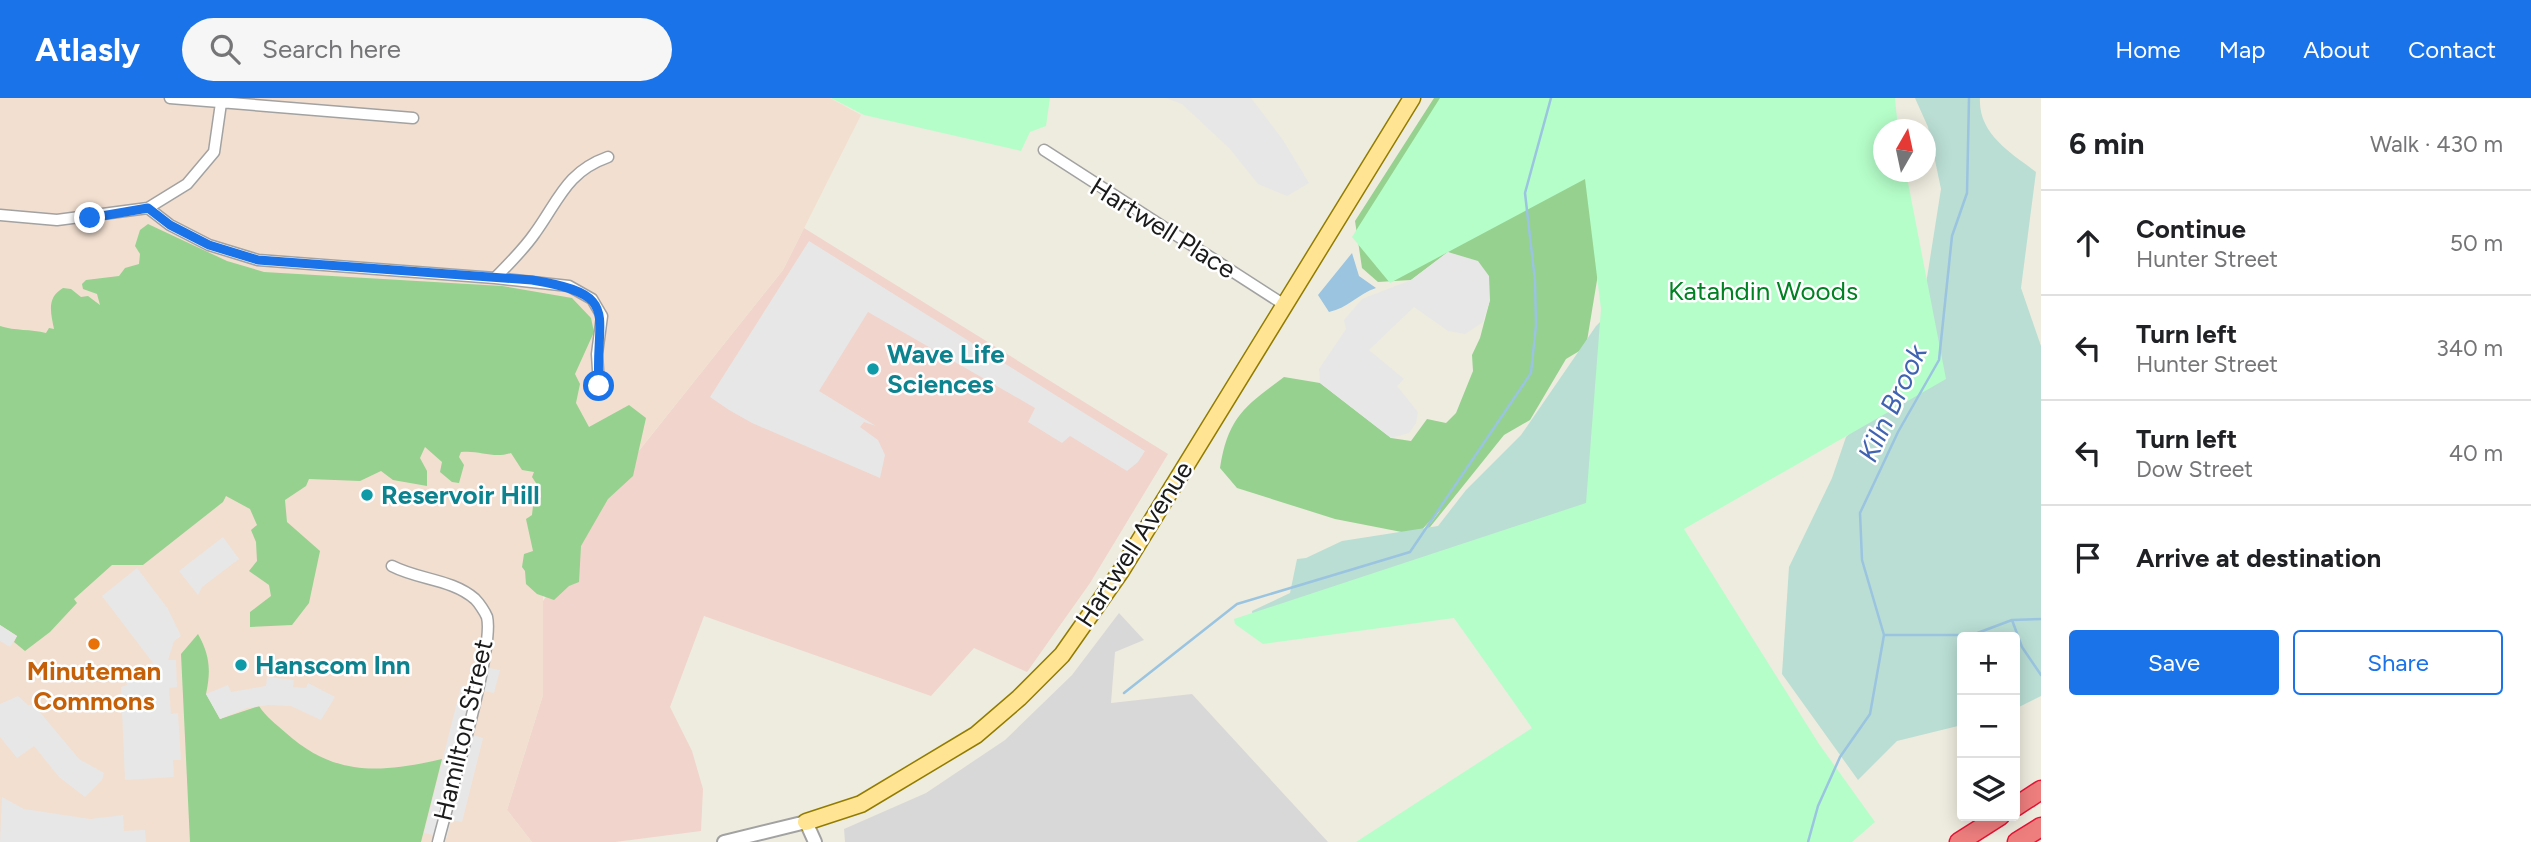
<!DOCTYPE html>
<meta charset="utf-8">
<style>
:root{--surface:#fff;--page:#f6f6f6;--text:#202124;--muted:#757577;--line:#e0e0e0;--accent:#1a73e8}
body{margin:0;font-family:Figtree,sans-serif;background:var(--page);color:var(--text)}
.controls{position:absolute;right:21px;bottom:21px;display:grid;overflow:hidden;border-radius:7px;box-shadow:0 4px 18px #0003}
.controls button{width:63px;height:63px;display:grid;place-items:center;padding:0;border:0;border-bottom:2px solid var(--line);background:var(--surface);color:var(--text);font:35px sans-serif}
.compass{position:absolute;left:1873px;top:21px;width:63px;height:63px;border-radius:50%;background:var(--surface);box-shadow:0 4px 18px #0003;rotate:9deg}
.stop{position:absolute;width:21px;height:21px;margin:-16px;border:5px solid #1a73e8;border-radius:50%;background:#fff}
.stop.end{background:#1a73e8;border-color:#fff;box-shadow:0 2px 7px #0008}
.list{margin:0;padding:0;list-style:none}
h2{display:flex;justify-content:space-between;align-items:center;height:91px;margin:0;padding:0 28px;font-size:30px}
h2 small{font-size:23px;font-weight:400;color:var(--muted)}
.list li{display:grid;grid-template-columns:46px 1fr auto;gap:21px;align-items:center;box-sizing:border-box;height:105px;padding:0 28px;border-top:2px solid var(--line)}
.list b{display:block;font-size:26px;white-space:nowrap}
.list p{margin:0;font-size:23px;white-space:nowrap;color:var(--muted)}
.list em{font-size:23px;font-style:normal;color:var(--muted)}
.actions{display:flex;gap:14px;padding:21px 28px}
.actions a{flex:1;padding:16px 0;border:2px solid var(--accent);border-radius:7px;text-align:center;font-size:24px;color:var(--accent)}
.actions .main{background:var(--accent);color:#fff}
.icon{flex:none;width:38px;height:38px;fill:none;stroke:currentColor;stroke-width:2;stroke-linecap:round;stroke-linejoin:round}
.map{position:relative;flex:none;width:2041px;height:744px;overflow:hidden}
header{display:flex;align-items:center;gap:42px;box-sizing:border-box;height:98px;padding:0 35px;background:var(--accent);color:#fff}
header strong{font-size:33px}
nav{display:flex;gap:38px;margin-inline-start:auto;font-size:24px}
.search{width:490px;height:63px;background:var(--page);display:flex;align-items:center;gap:18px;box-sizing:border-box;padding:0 24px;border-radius:38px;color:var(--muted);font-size:26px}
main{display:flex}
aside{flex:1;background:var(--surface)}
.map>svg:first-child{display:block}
.residential{fill:#d9d8d8}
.commercial{fill:#f1d4cb}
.military{fill:#f2dfd0}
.forest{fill:#96d18f}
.wetland{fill:#baded4}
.park{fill:#b5fec9}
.parking{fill:#e7e7e7}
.water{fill:#9ac4e0}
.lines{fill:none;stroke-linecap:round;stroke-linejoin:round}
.stream{stroke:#9ac4e0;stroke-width:2.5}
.minor-casing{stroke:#a2a2a2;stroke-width:13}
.tertiary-casing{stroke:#a2a2a2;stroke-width:16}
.primary-casing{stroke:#927c00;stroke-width:19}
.motorway-casing{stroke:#e51334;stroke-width:21}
.minor{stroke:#fff;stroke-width:10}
.tertiary{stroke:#fff;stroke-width:12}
.primary{stroke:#ffe493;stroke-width:16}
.motorway{stroke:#ee7e7e;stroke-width:18}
.route{stroke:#1a73e8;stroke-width:9}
.culture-dot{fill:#0f9aa8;stroke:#fff;stroke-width:2.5}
.food-dot{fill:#e8710a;stroke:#fff;stroke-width:2.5}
.labels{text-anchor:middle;stroke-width:5;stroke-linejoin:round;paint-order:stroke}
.street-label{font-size:26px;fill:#1b1b1b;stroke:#fff}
.park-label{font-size:26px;fill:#018123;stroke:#fff}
.culture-label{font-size:26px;font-weight:bold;fill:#0d838f;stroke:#fff;text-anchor:start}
.food-label{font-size:26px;font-weight:bold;fill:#c56008;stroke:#fff}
.water-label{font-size:28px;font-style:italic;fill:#4064b2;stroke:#fff}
</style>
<header>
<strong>Atlasly</strong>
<div class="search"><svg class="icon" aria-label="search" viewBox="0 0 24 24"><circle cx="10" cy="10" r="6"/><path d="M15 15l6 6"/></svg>Search here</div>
<nav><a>Home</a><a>Map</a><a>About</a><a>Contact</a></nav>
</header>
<main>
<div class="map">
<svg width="2041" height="744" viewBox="0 0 2041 744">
<rect width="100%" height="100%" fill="#eeecdf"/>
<path class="residential" d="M1119,515L1144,542L1115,554L1111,605L1192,596L1328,744H845L844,731L926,695L1005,642L1072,577Z"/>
<path class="commercial" d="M804,130L1168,356L1090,485L1027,574L974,550L931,598L704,518L670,609L692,653L703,691L701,733L615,744H532L507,712L543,597V503L571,463L556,457L783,172Z"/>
<path class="military" d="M0,0H830L861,17L783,172L543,473V597L507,712L532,744H0Z"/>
<path class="forest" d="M1434,0H1627L1586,249L1566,261L1530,322L1504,337L1410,454L1441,411L1417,437L1335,421L1237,390L1220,370C1228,319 1245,308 1284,279L1320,285L1391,340L1411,343L1427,321L1446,325L1456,315L1473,273L1472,257L1480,240L1490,202L1448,154L1411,182L1378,184L1362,170L1355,123Z
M148,126L227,163L264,174L502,188L572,200L591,220L594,234L575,276L580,286L576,305L589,329L629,307L646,320L633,378L608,401L581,448L579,484L569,488L554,502L537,496L526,486L525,473L522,469L524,456L533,453L526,421L532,417L533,408L541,399L540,391L532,379L534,374L522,372L511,355C493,361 480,352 461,354L459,359L464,367L459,385L452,384L440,374L442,364L425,349L420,360L427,373V388L393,382L381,373L360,383L309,381L306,388L285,402L287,424L320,453L309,505L292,527L250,529V514L271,498L269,487L249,473L257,463L256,444L251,432L257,427L250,411L226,398L223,404L143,467H112L74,501L77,505L50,534L25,553L14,544L17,538L0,527V228C15,233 31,231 46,235L49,230L54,231C51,215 46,200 63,190L71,191L81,199L88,198L100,207L97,196L83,191L82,186L86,182L119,178L125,170L139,166L140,156L135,148L140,132Z
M198,536C210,557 211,573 206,596L220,621L259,608C266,619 276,626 286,635C335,679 381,675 442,661L421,744H190L181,556Z"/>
<path class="wetland" d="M1915,0H1980C1978,36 2011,55 2036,74L2021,190L2041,248V598L2015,611V539H1962V627L1897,643L1858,682L1782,576L1789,469L1832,380L1846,339L1892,296L1917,243L1941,91L1928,29Z
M1611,213L1635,249L1538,646L1517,590L1548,467L1254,536L1252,513L1290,495L1297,461L1306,460L1342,443L1438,428L1466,392L1521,337L1596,228Z"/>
<path class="park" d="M831,0H1050L1046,28L1030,34L1021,53L864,17Z
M1440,0H1895L1898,31L1884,32V74H1906L1946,281L1684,431L1819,646L1875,724L1852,744H1356L1532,630L1454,520L1263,546L1235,526L1234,521L1586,405L1601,211L1585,81L1390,185L1352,139Z"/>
<path class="parking" d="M1166,0H1251L1283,42L1309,85L1287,98L1258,86L1230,51L1182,6Z
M809,143L1145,353L1138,364L1127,373L1070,338L1062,345L1028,324L1035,310L868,214L819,293L876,328L864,324L860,329L878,342L885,357L880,380L752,325L729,312L710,299Z
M1448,154L1478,163L1489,178L1490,202L1483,224L1465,236L1448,233L1414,209L1369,252L1404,281L1397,288L1418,314L1416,325L1409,335L1391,340L1320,285L1319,271L1346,231L1344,222L1362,201L1411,182Z
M223,439L239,461L202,489L198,497L179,473Z
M137,470L168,511L181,538L174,543L168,562H176L177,589L169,590L171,616L178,615L181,662H173L174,679L125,682L121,589L127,587L126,583L135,576L133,573L153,565L102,498Z
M0,527L17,538L10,549L0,543Z
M489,570L500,572L494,595L484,593L473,637L483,640L462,724L451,722L447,740L424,735L461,588L483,593Z
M267,579L294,582L293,589L306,590L308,585L335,599L321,622L291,608L269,607L247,610L220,621L206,596L228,587L231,594L266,588Z
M18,598L28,607H34L79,661L104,675L102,682L85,699L59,679L34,648L17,660L0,639V606Z
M2,699L24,711L90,721L123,717L124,733L145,732L146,744H0Z"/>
<path class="water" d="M1352,155L1359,178L1376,190C1358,196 1348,210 1329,214L1318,197Z"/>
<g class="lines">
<path class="stream" d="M1969,0L1967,95L1952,138L1939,262L1898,334L1860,415L1862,462L1884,537H1972L2012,522L2041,521
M2012,522L2022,549L2041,577
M1124,595L1237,506L1410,454L1531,275L1536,227L1535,183L1525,95L1551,0
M1808,744L1818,708L1840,659L1870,616L1884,537"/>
<defs>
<path id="minor" d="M170,0L413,20
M1044,52L1283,206
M148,110L170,127L209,147L258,162L495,180C509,166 524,151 535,135C559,102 566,74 608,59
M0,117L57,122L148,110L187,86L214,54L221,5
M495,180L569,188L592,201L602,218L597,256L599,288
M392,468C419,482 452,481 475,501C479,505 485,514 487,519C495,551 448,703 438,744"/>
<path id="tertiary" d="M724,744L806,724L815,744"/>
<path id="primary" d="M806,724L861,706L976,637L1019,600L1062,557L1121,473L1412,0"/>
<path id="motorway" d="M2015,709L2041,692
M1959,744L2000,718
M2017,744L2041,729"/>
</defs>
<use href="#minor" class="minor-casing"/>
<use href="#tertiary" class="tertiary-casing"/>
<use href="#primary" class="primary-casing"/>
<use href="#motorway" class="motorway-casing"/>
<use href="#minor" class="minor"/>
<use href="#tertiary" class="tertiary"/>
<use href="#primary" class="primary"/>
<use href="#motorway" class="motorway"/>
</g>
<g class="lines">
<path class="route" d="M90,120L148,110L170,127L209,147L258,162L532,182C624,197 594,216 599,288"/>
</g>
<g class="culture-dot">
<circle cx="873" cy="271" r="7"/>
<circle cx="367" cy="397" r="7"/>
<circle cx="241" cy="567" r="7"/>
</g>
<circle class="food-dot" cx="94" cy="546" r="7"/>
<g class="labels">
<g class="street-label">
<text transform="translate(1163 130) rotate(32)" y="9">Hartwell Place</text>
<text transform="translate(1134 446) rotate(-57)" y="9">Hartwell Avenue</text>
<text transform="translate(463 632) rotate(-77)" y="9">Hamilton Street</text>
</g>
<g class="park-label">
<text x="1763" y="202">Katahdin Woods</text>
</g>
<g class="culture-label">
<text x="887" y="265">Wave Life<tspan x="887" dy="30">Sciences</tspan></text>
<text x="381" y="406">Reservoir Hill</text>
<text x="255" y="576">Hanscom Inn</text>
</g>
<g class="food-label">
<text x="94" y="582">Minuteman<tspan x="94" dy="30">Commons</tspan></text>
</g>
<g class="water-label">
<text transform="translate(1892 305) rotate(-65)" y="10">Kiln Brook</text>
</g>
</g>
</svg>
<div class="controls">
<button>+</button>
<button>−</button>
<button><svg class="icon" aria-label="layers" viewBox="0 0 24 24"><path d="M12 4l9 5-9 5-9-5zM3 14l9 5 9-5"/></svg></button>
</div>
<svg class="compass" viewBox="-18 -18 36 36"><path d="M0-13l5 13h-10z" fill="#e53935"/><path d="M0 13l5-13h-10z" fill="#757577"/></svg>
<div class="stop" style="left:599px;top:288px"></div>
<div class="stop end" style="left:90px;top:120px"></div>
</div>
<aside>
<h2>6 min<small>Walk · 430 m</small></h2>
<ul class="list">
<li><svg class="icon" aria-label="ahead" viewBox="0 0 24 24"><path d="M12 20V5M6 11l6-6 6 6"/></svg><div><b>Continue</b><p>Hunter Street</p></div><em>50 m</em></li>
<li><svg class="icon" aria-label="left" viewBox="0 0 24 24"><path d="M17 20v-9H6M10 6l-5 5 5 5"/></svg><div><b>Turn left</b><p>Hunter Street</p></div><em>340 m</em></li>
<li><svg class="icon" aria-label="left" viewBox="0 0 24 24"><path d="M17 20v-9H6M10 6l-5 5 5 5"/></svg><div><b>Turn left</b><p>Dow Street</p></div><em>40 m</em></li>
<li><svg class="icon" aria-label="arrive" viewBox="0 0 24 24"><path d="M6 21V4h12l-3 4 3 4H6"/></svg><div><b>Arrive at destination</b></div></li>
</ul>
<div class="actions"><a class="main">Save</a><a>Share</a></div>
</aside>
</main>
